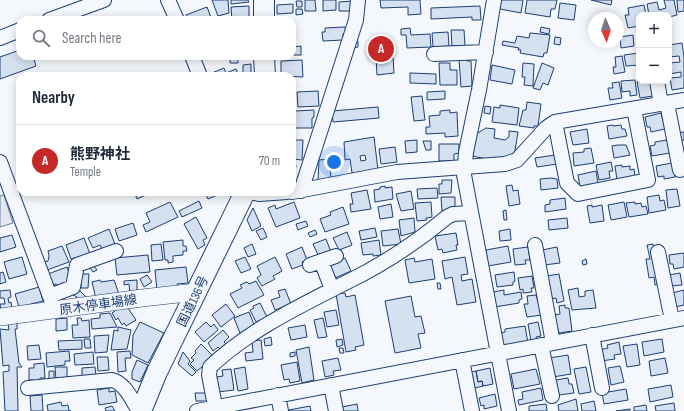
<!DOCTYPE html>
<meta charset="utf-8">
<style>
:root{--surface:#fff;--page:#f2f2f3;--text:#1f2937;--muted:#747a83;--line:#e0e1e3;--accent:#c62828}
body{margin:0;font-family:"Sofia Sans Condensed","Noto Sans JP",sans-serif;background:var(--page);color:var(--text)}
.controls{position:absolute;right:12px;top:12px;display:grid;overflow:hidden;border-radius:8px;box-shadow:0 2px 10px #0003}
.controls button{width:36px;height:36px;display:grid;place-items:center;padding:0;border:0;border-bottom:1px solid var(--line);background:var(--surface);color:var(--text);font:20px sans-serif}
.compass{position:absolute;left:588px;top:12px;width:36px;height:36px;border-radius:50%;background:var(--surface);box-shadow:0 2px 10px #0003;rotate:177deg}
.you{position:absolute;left:334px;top:162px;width:14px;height:14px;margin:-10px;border:3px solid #fff;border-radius:50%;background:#1a73e8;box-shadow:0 0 0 6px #1a73e833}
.badge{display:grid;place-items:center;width:26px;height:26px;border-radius:50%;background:var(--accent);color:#fff;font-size:13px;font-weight:700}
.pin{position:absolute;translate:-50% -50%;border:2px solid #fff;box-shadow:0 1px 4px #0006}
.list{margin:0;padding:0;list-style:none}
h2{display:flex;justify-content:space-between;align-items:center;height:52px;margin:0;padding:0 16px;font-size:17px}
h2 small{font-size:13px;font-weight:400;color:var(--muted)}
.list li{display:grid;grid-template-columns:26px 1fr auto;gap:12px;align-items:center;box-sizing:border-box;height:72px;padding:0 16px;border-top:1px solid var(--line)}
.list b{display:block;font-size:15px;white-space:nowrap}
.list p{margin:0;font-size:13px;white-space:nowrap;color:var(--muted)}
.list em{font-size:13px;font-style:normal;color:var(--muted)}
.icon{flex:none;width:22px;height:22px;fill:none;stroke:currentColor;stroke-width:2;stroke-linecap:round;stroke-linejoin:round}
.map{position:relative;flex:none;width:684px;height:411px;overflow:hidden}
.search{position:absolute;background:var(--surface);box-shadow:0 2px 10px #0003;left:16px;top:16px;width:280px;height:44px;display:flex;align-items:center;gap:10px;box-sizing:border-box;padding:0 14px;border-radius:12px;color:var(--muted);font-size:15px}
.panel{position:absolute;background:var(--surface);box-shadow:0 2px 10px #0003;left:16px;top:72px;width:280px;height:124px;border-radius:12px}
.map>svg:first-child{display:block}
.parking{fill:#e3e8f0;stroke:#687fa3}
.building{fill:#d5e0f0;stroke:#1d3f73;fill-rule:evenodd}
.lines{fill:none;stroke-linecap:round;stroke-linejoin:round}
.minor-casing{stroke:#1d3f73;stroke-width:16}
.major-casing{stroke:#1d3f73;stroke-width:18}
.highway-casing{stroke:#1d3f73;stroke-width:22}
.minor{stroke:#f4f7fb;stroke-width:14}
.major{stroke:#f4f7fb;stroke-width:17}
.highway{stroke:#f4f7fb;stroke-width:20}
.labels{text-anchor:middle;stroke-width:3;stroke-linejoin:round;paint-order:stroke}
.street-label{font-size:13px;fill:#1d3f73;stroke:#f4f7fb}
</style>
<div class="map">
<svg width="684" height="411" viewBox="0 0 684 411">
<rect width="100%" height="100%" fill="#f4f7fb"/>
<path class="parking" d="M4,195L13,223L0,227V196Z"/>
<path class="building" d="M212,0H228L229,13L218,16Z
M231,0H248L249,2L231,4Z
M305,0H315L316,11H305Z
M323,0H336V10L323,11Z
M380,0H420L421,14L408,15V7L381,8Z
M501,0H523L521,13L500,9Z
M527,0H557L555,9H551L550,17L525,13Z
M591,0H612L611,5Z
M664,0H674L677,15L669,17V15H649L647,4L657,2L659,10L666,8Z
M677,0H684V11L678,12Z
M296,1H302V7H297Z
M353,1L354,11H339V2Z
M560,3L576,5L574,20L558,18Z
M293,4V13L277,14V5Z
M644,5L646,15H639V26L628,28L625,15H629L628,8Z
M249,6V19L232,20L231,7Z
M480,6L481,20H472V17L431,19V8Z
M207,7L212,20H189L186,15Z
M296,9H302L303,14L296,15Z
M345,27L346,34H343V40L323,41L322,32H325V28Z
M541,27L550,29L549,34L540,32Z
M410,28L411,35L430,34L431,47L407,48L406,35H401V29Z
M451,30H464L465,46H452Z
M448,32L449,46L433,47L432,33Z
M530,33L550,35L547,53H544L543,57L520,53L521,50H518L519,48L502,45L503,41L515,43L517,36L529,38Z
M633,35L634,46L621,48L620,37Z
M555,37L561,38L560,45L554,44Z
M392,40V54L376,55L375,41Z
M352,41H358V47L353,48Z
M682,43L684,57V88L672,90L670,78L681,77V72L669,74V63L680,62L679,56L669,57V45Z
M301,46V55H292V47Z
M20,50V56H33L36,66L0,79V57Z
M639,53V65L626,66L624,55Z
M230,56H238V63H230Z
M622,56L625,72L614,74L613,67H616L615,57Z
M393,57L394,73L377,75L376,58Z
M467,58V61H471L472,86L461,87L459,59Z
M302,60L303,77L281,76V61Z
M439,63H450V70H457V85H440Z
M523,63L534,64L533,86L524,85L525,77H522Z
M542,63L554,68L548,85L543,83L540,90L533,88Z
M251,64V76H243V65Z
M492,65L515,70L512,84L490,80Z
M224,68L226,73L236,69L239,76H213L212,73Z
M410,73L436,74V84L410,83Z
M635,80L637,95L630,96V91L622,92L621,81Z
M644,81V83L650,82L653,96L640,98L637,82Z
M619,82L622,98L610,100L608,88H613L612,83Z
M292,90H295V106H292Z
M318,91L319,106L298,107L297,92Z
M445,91V99L427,100V92Z
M422,96L425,120L414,121L411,97Z
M527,102L541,104L538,126H534V128L519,126L523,110H526Z
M500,105L519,108L517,125L492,122L494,107L500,108Z
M485,106L491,107L490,114L484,113Z
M378,107L379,118L333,122L332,111Z
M314,110V117L312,118V128H292V117H295V111Z
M450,110V113L457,112L458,136L445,137V133L426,134V127H430L429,116L440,115V111Z
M661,113L665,129L651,132L650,127H647L645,117Z
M613,125V126L621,125L622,129H625L627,136L609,139L607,126Z
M486,128L495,129L494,138L505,140L509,137V131L518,132L515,151L510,156L487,159L472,156L476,134Z
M587,129L589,143L573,145L570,132Z
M684,132V140L679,141L677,133Z
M374,137L378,170L352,173L350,159L345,160L344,142ZM365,155L366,160L361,161L360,156Z
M292,140H303L302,160L292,159Z
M417,140V152L406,153L405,141Z
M667,140L670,153L652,156L650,146L655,145V142Z
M423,141H431V150H426Z
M439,144H459V153L454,154V161H439Z
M618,145H626L630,155L614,158L612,146Z
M395,147L397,162L381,164L379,149Z
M591,148L594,163L574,166L573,153L584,152V149Z
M555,155L557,164L537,167L535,158Z
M329,159L331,178L318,180L319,160Z
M611,162L613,171H609L610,178L599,180L596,165Z
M672,163L675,177L664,179V176L658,177L656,166Z
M292,165H296L295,172H292Z
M622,165V167L630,166V170L634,169L635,177L617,180L615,166Z
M596,171L598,184L580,187L578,175Z
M551,178L557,179L558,188L541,190L540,179Z
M442,180H452L451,193L439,194V184H442Z
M512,185L513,191L518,190L520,204L509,206L506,186Z
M385,186V188L392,187L393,199L375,202L374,190L380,189V187Z
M437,188L438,198L418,199L417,189Z
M677,189L680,206L668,208L666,190Z
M367,190L371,209L351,212L350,204H353L351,193Z
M411,191L414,209L401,211L396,194Z
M134,192H153L137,199Z
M205,192H225L208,199Z
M659,195L660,201L664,200L666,210L649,213L647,197Z
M441,197H455V208L451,210L442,211Z
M565,198L566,209L545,212V205L550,204V200Z
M199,201L202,208L182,217L179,211Z
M170,202L178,217L146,232L143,225L150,222L146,213Z
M294,202L300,218L276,227L268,208L275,205L276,209Z
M431,202L432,217L426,218L427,220L417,221L415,203Z
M624,202L627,217L611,220L608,205Z
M635,202V204L641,203L642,207L646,206L648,214L629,217L626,203Z
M391,204L393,217L380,219L378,207Z
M592,205V207L602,205L604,221L590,223L587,206Z
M343,207L349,224L325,232L320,219L331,215L330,212Z
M253,208L261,226L252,231L247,220Z
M506,210L507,220H504L503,211Z
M196,217L207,238L203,240L205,245L198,249L184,224Z
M414,218L415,232L401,236L399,220Z
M567,218L568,228L549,230L548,220Z
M306,221L308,226L298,230L296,224Z
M133,223L137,235L119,241L115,229Z
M263,228L267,237L261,240L256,231Z
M375,228L377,237L361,240L359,231Z
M109,229L115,244L102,249L100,245L93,248L88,238Z
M398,229L401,244L383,246L381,231Z
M510,229L511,240L500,241L499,231Z
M315,230L317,234L310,237L308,233Z
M347,232L352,245L339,250L333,238Z
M456,233L458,245H456L457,250L443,253L442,249L438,250L435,236Z
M12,235L16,247L0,252V238Z
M84,238L90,254L71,259L66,245Z
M326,239L331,252L319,257L313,244Z
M183,240V246H186L187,251H183V255L173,256V262L168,263V260H165L163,242Z
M379,240L381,255L373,256V254L363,255L361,243Z
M161,244L163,260L152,261L151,245Z
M252,244L256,254L248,257L244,248Z
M653,244L660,284L655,285L654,277L649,278L646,259H650L647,245Z
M62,246L69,262L47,270L44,262L48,261L49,256L48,251Z
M508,246L511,262L488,266L486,250Z
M302,247L307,260L302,262L303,265L292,269L286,254Z
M528,247L530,260H525L526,264L515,265L513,249Z
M557,247L560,263L544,265L542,250Z
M684,253V267L674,269L673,264H670L669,255Z
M148,255L150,272L117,275L115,258Z
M22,257L27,274L9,279L4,262Z
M245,257L251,269L241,273L235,261Z
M275,257L282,271L273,276L275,279L262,286L257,278L261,275L257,266Z
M465,257L468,274L461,275L462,281L472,279L476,302L457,305L452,277L445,279L442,261Z
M345,258L351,271L335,278L329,265Z
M414,258L415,262L432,259L435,279L409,283L405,260Z
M586,259L587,264L583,265L582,261Z
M94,266L97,270L93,272L90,268Z
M67,267L70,276H68L69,281L57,286L56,284L52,285L48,274Z
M186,267L188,283L177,284L178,289L157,291L155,270Z
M3,272L6,282L0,284V273Z
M514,272L515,281L513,282V285L497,287L495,275Z
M680,273L682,285L671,286L669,275Z
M81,274H89L88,288H81Z
M559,274L564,301L557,303L556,298L551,299L547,276Z
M147,275L152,282L144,287L140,279Z
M532,276L534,288H531L532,292L523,293V289L520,290L518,278Z
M100,280L101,282L114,280L119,294L96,299L92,282Z
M137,280V294H130L129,284L124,285V281Z
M256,281L264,295L238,308L230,294L242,288L240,285L247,282L249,284Z
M437,283H440L441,289H438Z
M39,287L43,301L19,307L15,294Z
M578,288L579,297L585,296V291L593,290L596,308L572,310L568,290Z
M78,289L87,298L75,299L77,297L73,295Z
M285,289L291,304L275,310L271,300L280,297L278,291Z
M10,290L11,297L8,298L9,303L11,302L12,309L1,311L0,304H5L4,298H0V291Z
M504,290V295L521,292L522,299L519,300V303L495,307L493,292Z
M684,290V305L675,307L672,293Z
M345,293L346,297L355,295L364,345L355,347L356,350L346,352L336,294Z
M536,295L542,315L527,317L524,304H528L527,296Z
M411,296L415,317L421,316L425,333L418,334L421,348L395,353L385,301Z
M260,303L267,317L256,322L250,310L254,308L253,306Z
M226,304L235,316L221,327L212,315Z
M126,305L136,320L126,326L124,323L122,325L118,318L116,320L112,313L115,311L113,308Z
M565,305V308H569L572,331L559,333L554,315L560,314L559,306Z
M336,310L339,325L327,327L324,312Z
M249,312L255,327L240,333L234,318Z
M110,313L117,327L92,329L91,319L100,318V314Z
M67,318V330L56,331V319Z
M77,318H81L82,321L89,320L90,337L73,338L72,325H78Z
M323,318L327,337L318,338L314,320Z
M140,322L164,333L148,363L132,355L133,335Z
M206,322L211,327L214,324L218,330L204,342L195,332Z
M538,322L541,336L536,337L537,340L531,341L528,324Z
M8,323H17V329H15L19,363L22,367H17L18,411H5L3,372L9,371V365L3,366L0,329L9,330Z
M305,325L307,337L291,340L288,328Z
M525,326L528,343L503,347L500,333L505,332V329Z
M118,327L131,330L127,349L111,350L114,330L118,331Z
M223,330L229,337L224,342L226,344L221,350L218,347L213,351L208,343Z
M109,335L107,352L95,353L94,336Z
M271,337L272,345L265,346L264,339Z
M84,339H90L91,348H85Z
M342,339L343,345L337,347L336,340Z
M662,339L664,352L644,356L642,342Z
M82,340V349L59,350L58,341Z
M261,340L263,359L246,361L245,353L253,352L252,341Z
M619,342L621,354L614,355L615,359L601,361L599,350L608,348L607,345Z
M201,344L214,357L197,371L190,364L194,360L191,358L196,353L195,351Z
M637,344L640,365L627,367L623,346Z
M39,345L41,359L28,360L27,346Z
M309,347L314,380L302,383L296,350Z
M339,348H343L344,353H340Z
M69,351L70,361H65V365L47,367L46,353Z
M130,351L131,358H125L126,371L118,372L117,352Z
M93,352L94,364L75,365L74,354Z
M183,352L190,361L188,364L196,372L192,376L178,364Z
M295,352V356L290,357V353Z
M568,355L571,374L553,377L549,358Z
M97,357H108L109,370L98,371Z
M338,358L341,370L333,371L334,375L325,377L322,361Z
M665,358L668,373L651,376L649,361Z
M137,360L148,365L140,382L132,379V372Z
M297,362L300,381L290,383L289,379L284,380L281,365Z
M44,363L45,378H40V383H33V380H29V368H34V364Z
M620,366L624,382L611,385L608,368Z
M55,367H67V379L56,380Z
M95,367L96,377L82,378V368Z
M245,367L248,389L238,391L234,369Z
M586,367L591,392L579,394L574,369Z
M490,368L493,384L483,386L482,381L478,382L476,371Z
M231,369L234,390L218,392L217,377L223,376L222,370Z
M536,369L540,384L514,389L511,374Z
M49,371H54V380H49Z
M476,371L478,382L482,381L483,386L475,388L471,372Z
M568,378L569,384H572L574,393L559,395L556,380Z
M671,385L673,397L650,402L648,389Z
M109,388V392L115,391L117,402L99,405L97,390Z
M541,388L543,400L519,405L518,400L523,399L522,392Z
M626,389L628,400L604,404L602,393Z
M195,393H207L208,401H196Z
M495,394L497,406L484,409V405L481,406L479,398Z
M42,395L43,411H31L30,396Z
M576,399L578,411H559L558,405Z
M594,401L596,411H582L581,404Z
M61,402L62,406L68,405L69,411H71H48L47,405Z
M674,403L675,411H656L655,406Z
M357,404L358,411H343L342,407Z
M546,404L547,411H529V406Z
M646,405L647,411H634V407Z
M112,406L115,411H106L105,408Z
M310,406L311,411H289V410Z
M630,409V411H616Z"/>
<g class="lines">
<defs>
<path id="minor" d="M168,0L177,20
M494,0L479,90L466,152L464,175L509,411
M49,20L104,0
M0,38L20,30
M434,54L486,52
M192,56L200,76
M657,81L661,104
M667,103L680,170
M555,122L567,183L578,194L648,180L634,109
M0,162L55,310
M301,191L356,20L358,0
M250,192L259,194L287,192
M292,192L397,172L505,164L517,160L546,128L555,122L684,100
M535,245L553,343
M658,252L672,320
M321,261L332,289
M310,265L336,256
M50,296L73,287L77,265L116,251
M592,335L602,388
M541,345L552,396
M462,360L472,411
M331,385L336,411
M28,388L112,380C125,383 132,400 139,411
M278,395L281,411
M197,411L684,318
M216,411L209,375L210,367C249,330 300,306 347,282C382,265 417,242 447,217L453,214L470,213"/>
<path id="major" d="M0,317L142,298L196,292"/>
<path id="highway" d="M264,0V20
M264,56L265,76
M141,411L157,372L245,192"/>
</defs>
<use href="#minor" class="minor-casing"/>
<use href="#major" class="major-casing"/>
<use href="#highway" class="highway-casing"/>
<use href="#minor" class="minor"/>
<use href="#major" class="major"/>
<use href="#highway" class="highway"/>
</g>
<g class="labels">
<g class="street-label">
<text transform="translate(192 301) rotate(-64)" y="5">国道136号</text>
<text transform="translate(98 304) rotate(-8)" y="5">原木停車場線</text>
</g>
</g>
</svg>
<div class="controls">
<button>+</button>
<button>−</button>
</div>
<svg class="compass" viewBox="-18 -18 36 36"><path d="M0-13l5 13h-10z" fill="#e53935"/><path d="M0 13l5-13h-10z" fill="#747a83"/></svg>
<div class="you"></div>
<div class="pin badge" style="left:381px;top:49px">A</div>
<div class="search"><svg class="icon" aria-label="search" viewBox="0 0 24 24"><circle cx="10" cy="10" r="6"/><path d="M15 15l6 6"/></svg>Search here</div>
<section class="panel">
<h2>Nearby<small></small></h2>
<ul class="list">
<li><span class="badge">A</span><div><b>熊野神社</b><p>Temple</p></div><em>70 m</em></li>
</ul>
</section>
</div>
